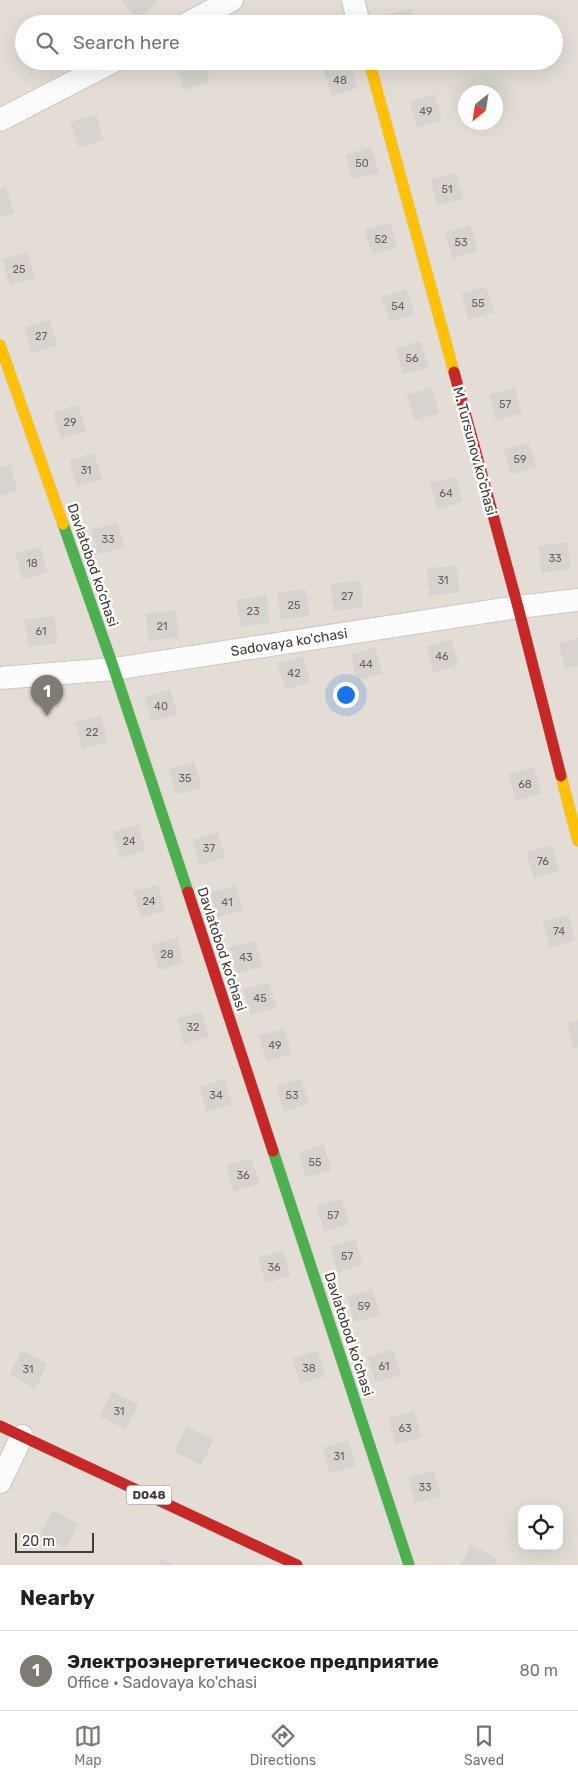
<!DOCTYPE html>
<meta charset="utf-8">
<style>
:root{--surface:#fff;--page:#f6f6f6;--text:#202124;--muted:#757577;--line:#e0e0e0;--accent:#807a74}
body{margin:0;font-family:Rubik,sans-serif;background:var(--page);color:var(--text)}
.controls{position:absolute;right:15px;bottom:15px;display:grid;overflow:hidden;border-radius:10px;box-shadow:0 5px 20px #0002}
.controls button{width:45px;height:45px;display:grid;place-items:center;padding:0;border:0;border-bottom:1px solid var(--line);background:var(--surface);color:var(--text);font:25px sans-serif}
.compass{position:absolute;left:458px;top:85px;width:45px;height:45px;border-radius:50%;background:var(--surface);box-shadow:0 5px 20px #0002;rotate:210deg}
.scale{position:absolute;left:15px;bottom:12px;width:79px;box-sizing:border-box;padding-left:5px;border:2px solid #443c35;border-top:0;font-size:14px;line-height:18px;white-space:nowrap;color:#443c35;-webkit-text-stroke:4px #fff;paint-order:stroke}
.you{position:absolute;left:345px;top:694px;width:18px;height:18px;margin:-12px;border:4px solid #fff;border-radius:50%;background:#1a73e8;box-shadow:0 0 0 8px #1a73e833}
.badge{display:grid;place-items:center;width:32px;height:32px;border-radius:50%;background:var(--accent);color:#fff;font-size:16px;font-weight:700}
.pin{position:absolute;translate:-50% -41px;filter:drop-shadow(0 1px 2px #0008)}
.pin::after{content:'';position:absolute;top:26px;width:18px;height:15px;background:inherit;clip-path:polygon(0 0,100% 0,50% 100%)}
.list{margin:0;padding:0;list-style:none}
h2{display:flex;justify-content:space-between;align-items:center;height:65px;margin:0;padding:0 20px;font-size:21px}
h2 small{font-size:16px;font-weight:400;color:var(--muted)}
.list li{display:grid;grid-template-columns:32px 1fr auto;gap:15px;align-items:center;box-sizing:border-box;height:80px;padding:0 20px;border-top:1px solid var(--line)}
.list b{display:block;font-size:19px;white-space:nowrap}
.list p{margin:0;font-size:16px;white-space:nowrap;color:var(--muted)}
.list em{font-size:16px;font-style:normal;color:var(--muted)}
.icon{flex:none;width:28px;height:28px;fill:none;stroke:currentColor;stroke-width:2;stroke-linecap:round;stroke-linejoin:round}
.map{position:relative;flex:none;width:578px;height:1565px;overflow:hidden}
.search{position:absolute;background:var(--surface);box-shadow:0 5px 20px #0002;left:15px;right:15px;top:15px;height:55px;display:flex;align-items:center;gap:12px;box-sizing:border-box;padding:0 18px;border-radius:28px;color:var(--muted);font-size:19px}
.sheet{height:145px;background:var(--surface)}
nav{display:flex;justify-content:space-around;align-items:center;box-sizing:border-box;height:70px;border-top:1px solid var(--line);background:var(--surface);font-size:14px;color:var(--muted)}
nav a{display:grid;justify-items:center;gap:2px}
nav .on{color:var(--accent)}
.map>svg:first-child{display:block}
.residential{fill:#e3ddd6;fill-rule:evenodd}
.building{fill:#d7d3cf;stroke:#d7d3ce}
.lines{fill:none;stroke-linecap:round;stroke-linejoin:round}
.street-casing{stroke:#cbc8c4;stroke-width:24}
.fast-casing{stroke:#cec8bf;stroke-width:12}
.slow-casing{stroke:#cec8bf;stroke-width:12}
.jam-casing{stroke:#cec8bf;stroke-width:12}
.street{stroke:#fdfcfc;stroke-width:22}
.fast{stroke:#4caf50;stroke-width:11}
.slow{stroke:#ffc107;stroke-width:11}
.jam{stroke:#c62828;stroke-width:11}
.labels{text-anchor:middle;stroke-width:5;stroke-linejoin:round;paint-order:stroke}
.number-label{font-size:11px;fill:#6a635d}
.shield{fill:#fff;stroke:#7c7672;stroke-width:1}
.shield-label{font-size:12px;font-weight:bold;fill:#443c35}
.street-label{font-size:14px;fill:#443c35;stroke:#fff}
</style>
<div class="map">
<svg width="578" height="1565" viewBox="0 0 578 1565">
<rect width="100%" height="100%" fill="#efece8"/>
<path class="residential" d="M0,0H578V1565H0ZM24,24H554V61H24ZM466,92H496V122H466ZM522,1509H559V1546H522Z"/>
<path class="building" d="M122,0H156L158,1L137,18Z
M411,9L415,24H389L386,16Z
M73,16L79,24H64Z
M190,61H202L209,82L184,89L177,65Z
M349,64L356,88L332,95L324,71Z
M434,95L441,120L417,127L410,102Z
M96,115L103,140L79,147L71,122Z
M371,147L378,172L353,179L346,155Z
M455,173L463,198L438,205L431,180Z
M6,188L13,213L0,217V190Z
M390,223L397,247L373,254L365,230Z
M470,226L477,250L453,258L445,233Z
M27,253L35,278L10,285L3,260Z
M486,287L494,312L469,319L462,294Z
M407,290L414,314L390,321L382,297Z
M49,320L57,345L32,352L25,328Z
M420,342L428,367L403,374L396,349Z
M432,388L439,413L415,420L407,395Z
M514,388L521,413L496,420L489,395Z
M78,406L86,431L61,438L54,413Z
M528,443L536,467L511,474L504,450Z
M94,454L102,479L77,486L70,461Z
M10,465L17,490L0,495V468Z
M455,477L462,501L438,509L430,484Z
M117,523L124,547L99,554L92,530Z
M567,543L570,569L542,572L539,546Z
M40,547L47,572L23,579L16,554Z
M456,566L459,592L430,595L427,569Z
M360,581L362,607L334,611L331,584Z
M306,590L309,616L281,619L278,593Z
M266,596L269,622L241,626L237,600Z
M175,611L178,637L149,640L146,614Z
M54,617L57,643L29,646L25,620Z
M578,638V665L566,668L559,644Z
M451,640L458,665L434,672L427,647Z
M375,648L382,673L358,680L351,655Z
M303,657L310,682L285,689L278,664Z
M170,690L177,714L152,721L145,697Z
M100,716L107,741L83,748L76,723Z
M194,762L201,787L176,794L169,769Z
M533,768L541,793L516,800L509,775Z
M138,825L145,850L121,857L113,832Z
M217,833L225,857L200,864L193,840Z
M551,846L559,870L534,878L527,853Z
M158,885L165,910L141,917L134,892Z
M235,886L243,910L218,917L211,893Z
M568,915L575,940L550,947L543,922Z
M176,938L183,962L159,970L152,945Z
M254,941L262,966L237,973L230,948Z
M268,983L276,1007L251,1015L244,990Z
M201,1012L209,1036L184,1044L177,1019Z
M578,1020V1047L574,1048L567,1023Z
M284,1029L291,1054L267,1061L259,1036Z
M301,1079L308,1104L284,1111L277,1086Z
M224,1080L232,1104L207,1111L200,1087Z
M323,1145L331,1170L306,1177L299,1153Z
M251,1159L259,1183L234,1191L227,1166Z
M341,1199L349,1224L324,1231L317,1206Z
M355,1240L362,1264L338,1272L331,1247Z
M283,1251L290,1275L266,1282L258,1258Z
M372,1290L380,1315L355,1322L348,1297Z
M393,1350L400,1375L376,1382L368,1358Z
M22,1351L47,1364L35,1388L10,1374Z
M317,1351L325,1376L300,1383L293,1359Z
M112,1392L138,1405L125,1429L100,1416Z
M414,1412L421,1437L396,1444L389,1419Z
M187,1427L213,1440L201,1464L175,1451Z
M348,1441L355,1465L330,1473L323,1448Z
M433,1471L441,1495L416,1502L409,1478Z
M53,1511L78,1524L66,1547L41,1534Z
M471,1545L497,1559L494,1565H461Z
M162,1559L174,1565H158Z"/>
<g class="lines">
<defs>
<path id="street" d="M353,0L359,24
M186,24L232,0
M0,120L114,61
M0,678L114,669L518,607L578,600
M0,1482L22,1436"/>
<path id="fast" d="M63,524L114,669L188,892
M273,1151L409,1565"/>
<path id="slow" d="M369,61L454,372
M0,345L63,524
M561,776L578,841"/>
<path id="jam" d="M454,372L518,607L561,776
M188,892L273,1151
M0,1426L297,1565"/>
</defs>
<use href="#street" class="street-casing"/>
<use href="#fast" class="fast-casing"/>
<use href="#slow" class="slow-casing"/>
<use href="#jam" class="jam-casing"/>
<use href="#street" class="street"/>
<use href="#fast" class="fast"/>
<use href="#slow" class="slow"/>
<use href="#jam" class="jam"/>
</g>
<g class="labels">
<g class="number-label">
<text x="340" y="84">48</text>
<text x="426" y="115">49</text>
<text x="362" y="167">50</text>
<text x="447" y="193">51</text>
<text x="381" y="243">52</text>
<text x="461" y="246">53</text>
<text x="19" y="273">25</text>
<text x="478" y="307">55</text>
<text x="398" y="310">54</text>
<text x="41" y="340">27</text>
<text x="412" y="362">56</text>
<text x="505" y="408">57</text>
<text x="70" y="426">29</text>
<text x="520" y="463">59</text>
<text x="86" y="474">31</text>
<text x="446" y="497">64</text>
<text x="108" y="543">33</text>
<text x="555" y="562">33</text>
<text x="32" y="567">18</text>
<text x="443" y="584">31</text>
<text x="347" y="600">27</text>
<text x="294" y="609">25</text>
<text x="253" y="615">23</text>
<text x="162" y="630">21</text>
<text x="41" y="635">61</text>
<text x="442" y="660">46</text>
<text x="366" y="668">44</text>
<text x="294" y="677">42</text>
<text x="161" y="710">40</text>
<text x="92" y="736">22</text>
<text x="185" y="782">35</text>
<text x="525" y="788">68</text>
<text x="129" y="845">24</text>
<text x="209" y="852">37</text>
<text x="543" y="865">76</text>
<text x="149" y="905">24</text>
<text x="227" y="906">41</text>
<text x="559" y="935">74</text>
<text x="167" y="958">28</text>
<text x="246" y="961">43</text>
<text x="260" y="1002">45</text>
<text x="193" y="1031">32</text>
<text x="275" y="1049">49</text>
<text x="216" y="1099">34</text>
<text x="292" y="1099">53</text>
<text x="315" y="1166">55</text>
<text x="243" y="1179">36</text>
<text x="333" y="1219">57</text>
<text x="347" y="1260">57</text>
<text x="274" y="1271">36</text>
<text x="364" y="1310">59</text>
<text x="384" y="1370">61</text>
<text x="309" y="1372">38</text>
<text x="28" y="1373">31</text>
<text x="119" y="1415">31</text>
<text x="405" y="1432">63</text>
<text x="339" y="1460">31</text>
<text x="425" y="1491">33</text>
</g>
<rect class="shield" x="126.5" y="1485.5" width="45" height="19" rx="4"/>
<g class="shield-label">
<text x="149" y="1499">D048</text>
</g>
<g class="street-label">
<text transform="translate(475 451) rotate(75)" y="5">M. Tursunov ko'chasi</text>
<text transform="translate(93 565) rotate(71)" y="5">Davlatobod ko’chasi</text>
<text transform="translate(289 642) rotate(-9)" y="5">Sadovaya ko'chasi</text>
<text transform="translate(222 949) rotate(72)" y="5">Davlatobod ko’chasi</text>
<text transform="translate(349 1334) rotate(72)" y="5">Davlatobod ko’chasi</text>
</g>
</g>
</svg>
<div class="controls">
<button><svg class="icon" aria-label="locate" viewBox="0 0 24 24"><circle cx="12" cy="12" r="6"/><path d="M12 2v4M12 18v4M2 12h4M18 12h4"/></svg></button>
</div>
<svg class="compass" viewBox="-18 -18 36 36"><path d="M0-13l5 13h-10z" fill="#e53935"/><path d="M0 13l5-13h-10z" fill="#757577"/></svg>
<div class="scale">20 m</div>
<div class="you"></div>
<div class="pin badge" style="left:47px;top:716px">1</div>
<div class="search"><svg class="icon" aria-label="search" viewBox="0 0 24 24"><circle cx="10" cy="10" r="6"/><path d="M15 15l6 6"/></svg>Search here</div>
</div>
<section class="sheet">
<h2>Nearby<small></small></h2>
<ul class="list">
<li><span class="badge">1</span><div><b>Электроэнергетическое предприятие</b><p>Office · Sadovaya ko'chasi</p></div><em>80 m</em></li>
</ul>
</section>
<nav>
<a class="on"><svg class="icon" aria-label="map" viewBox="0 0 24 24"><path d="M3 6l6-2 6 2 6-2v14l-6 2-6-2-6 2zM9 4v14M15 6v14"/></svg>Map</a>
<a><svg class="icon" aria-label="directions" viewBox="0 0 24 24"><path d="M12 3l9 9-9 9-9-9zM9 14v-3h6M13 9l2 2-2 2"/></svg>Directions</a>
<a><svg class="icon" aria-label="saved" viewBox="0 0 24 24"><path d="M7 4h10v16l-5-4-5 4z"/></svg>Saved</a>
</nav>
